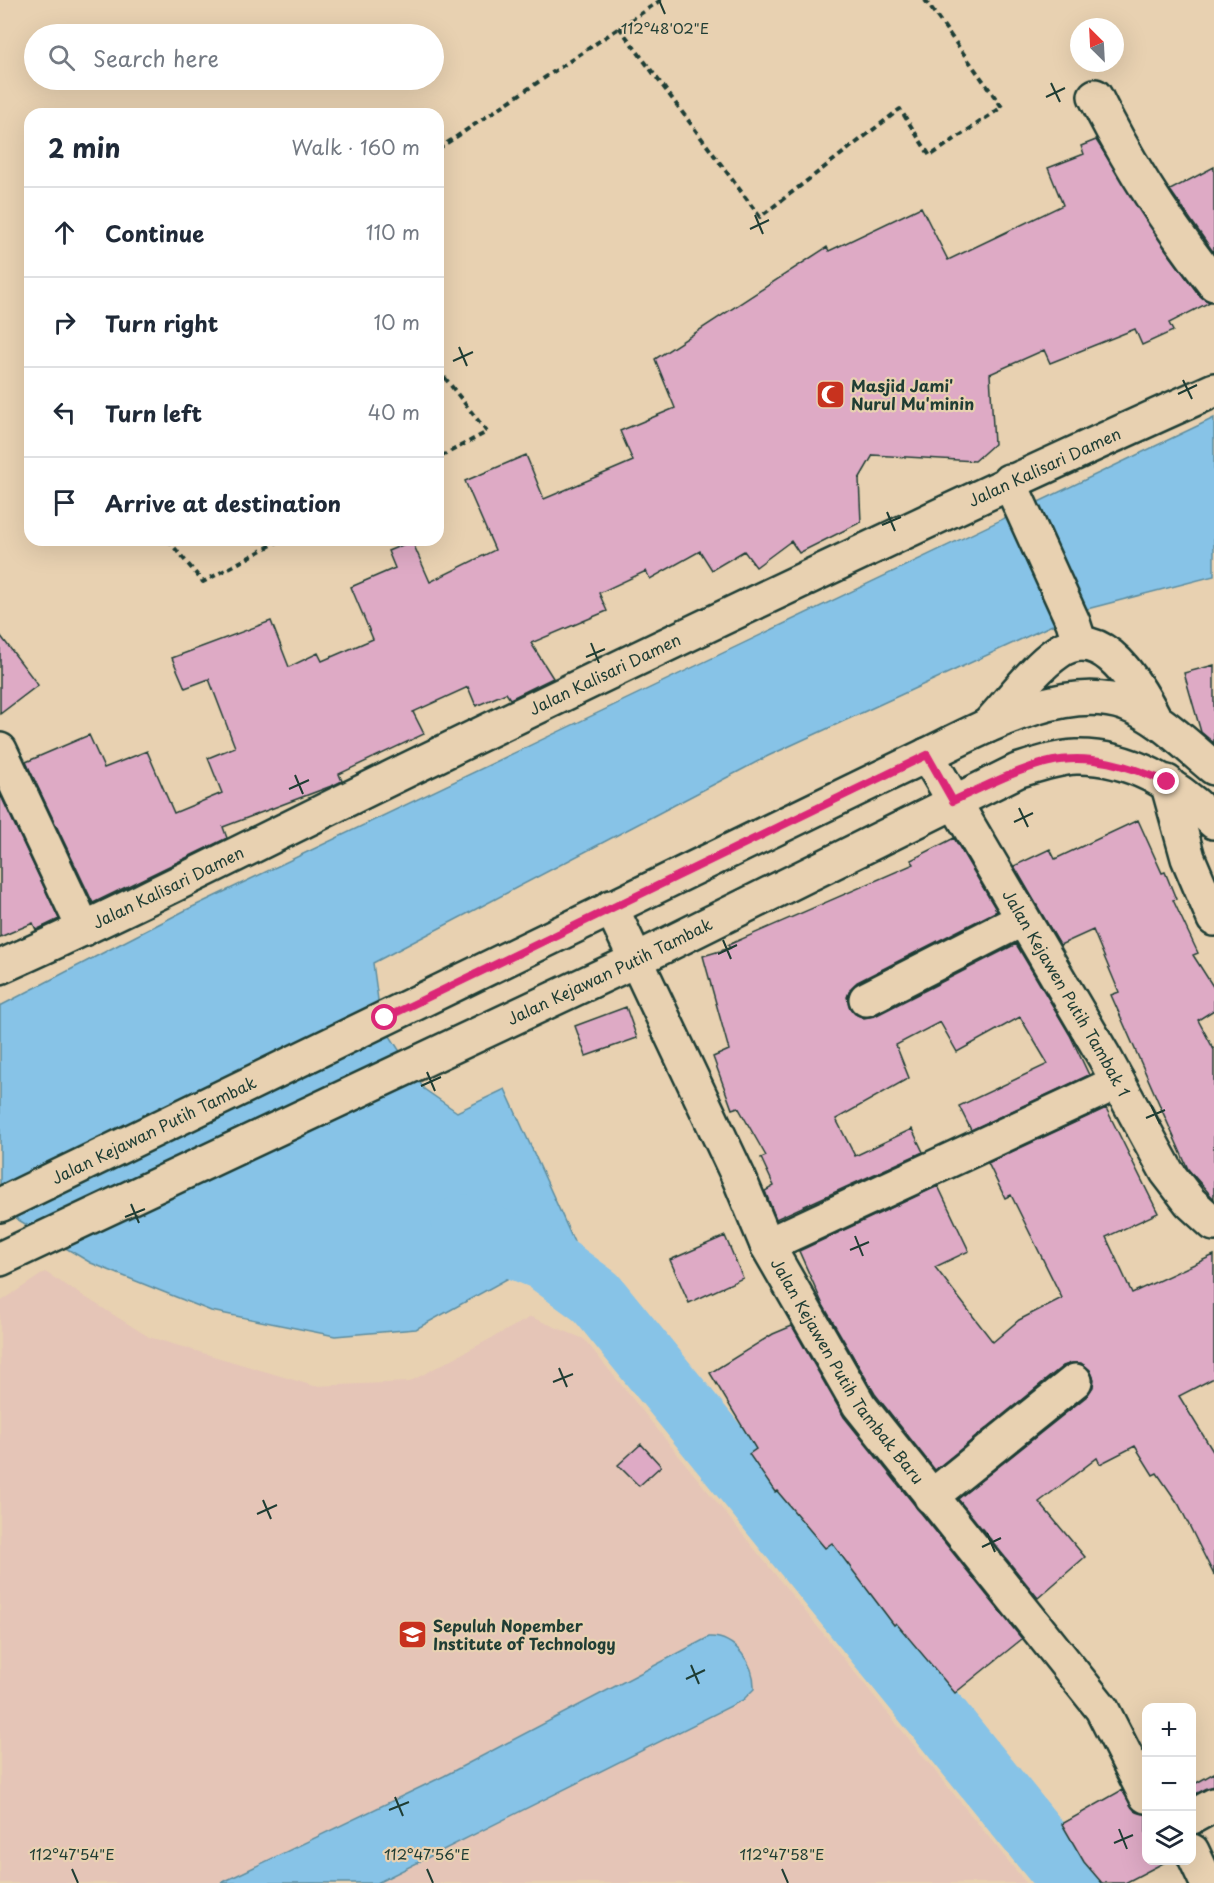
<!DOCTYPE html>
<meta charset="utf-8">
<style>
:root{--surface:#fff;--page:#f2f2f3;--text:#1f2937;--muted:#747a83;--line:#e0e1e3}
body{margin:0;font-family:"Playpen Sans",sans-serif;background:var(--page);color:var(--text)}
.controls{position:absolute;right:18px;bottom:18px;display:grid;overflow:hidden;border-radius:12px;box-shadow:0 6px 24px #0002}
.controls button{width:54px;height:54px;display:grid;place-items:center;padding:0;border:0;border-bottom:2px solid var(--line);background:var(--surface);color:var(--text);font:30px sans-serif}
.compass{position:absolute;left:1070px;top:18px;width:54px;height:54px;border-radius:50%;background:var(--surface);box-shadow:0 6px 24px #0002;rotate:336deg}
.stop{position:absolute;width:18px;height:18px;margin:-14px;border:4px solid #db2777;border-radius:50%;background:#fff}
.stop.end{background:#db2777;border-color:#fff;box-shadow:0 2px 6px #0008}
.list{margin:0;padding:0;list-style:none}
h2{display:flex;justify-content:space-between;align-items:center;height:78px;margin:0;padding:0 24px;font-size:26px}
h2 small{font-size:20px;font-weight:400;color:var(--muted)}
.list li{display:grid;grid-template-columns:39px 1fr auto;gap:18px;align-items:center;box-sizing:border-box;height:90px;padding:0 24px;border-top:2px solid var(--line)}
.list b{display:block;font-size:22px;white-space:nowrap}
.list em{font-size:20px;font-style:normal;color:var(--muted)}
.icon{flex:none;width:33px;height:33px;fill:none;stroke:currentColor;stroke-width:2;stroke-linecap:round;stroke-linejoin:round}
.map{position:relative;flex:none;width:1214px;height:1883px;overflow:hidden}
.search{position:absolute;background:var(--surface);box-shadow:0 6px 24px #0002;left:24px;top:24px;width:420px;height:66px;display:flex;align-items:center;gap:15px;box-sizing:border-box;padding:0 21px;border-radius:33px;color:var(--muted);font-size:22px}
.panel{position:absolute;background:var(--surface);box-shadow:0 6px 24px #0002;left:24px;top:108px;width:420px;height:438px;border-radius:18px}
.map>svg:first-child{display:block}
.built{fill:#e5c5b7}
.water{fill:#87c3e7;stroke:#5d8d9f;stroke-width:1.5}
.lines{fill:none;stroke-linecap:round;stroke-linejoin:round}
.river{stroke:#87c3e7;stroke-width:63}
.building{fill:#deaac5;stroke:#1f3d34;stroke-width:1.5}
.street-casing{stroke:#1f3d34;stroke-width:38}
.secondary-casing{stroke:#1f3d34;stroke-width:38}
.path{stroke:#1f3d34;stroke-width:4;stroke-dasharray:6 4.5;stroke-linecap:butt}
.street{stroke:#e8d1b1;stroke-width:33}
.secondary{stroke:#e8d1b1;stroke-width:33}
.route{stroke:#db2777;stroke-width:8}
.ticks{fill:none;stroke:#1f3d34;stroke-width:2}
.labels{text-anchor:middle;stroke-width:4.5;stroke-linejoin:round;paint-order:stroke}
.poi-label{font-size:16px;font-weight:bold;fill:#1f3d34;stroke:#e8d1b1;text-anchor:start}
.street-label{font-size:16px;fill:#1f3d34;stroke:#e8d1b1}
.ticks-label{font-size:15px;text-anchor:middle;fill:#1f3d34;stroke:#e8d1b1;stroke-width:4.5;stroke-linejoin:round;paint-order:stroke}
</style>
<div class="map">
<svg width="1214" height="1883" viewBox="0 0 1214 1883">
<rect width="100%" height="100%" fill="#e8d1b1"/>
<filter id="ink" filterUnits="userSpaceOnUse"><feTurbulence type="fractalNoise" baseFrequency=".0167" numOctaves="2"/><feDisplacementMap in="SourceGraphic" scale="12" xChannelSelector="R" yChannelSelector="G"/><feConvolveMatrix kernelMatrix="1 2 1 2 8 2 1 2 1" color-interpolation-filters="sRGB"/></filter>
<g filter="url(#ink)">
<path class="built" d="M45,1272L149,1337L314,1386L409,1382L531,1317L584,1339L1026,1883H0V1302Z"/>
<path class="water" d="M1214,418V576L1087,609L768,756L373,963L381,1022L424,1089L457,1112L505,1089L574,1242L416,1329L335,1336L211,1311L91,1263L0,1209V1006L184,911Z
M709,1637C735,1636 755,1664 754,1689L743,1700L377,1883H221L444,1776Z"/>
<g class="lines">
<path class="river" d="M463,1226L544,1259L596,1297L1072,1883"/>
</g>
<path class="building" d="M1096,140L1166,250L1199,295L1210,302L1169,323L1173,331L1142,345L1135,329L1050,363L1044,350L990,374L994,444L975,461L873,455L859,479L861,522L799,553L791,541L756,567L744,551L712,570L700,551L650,579L646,571L599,593L607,611L531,643L553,678L510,699L506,693L476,706L468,687L413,712L424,734L339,774L342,781L334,785L223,827L227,838L93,903L26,762L89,735L104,768L147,751L174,813L222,793L208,758L235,747L209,679L185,688L172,658L271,621L289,667L318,653L322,661L373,639L351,587L395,568L388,551L412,541L430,582L495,550L465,481L526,455L544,499L633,461L620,431L675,408L655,359L827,247L829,251L921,207L948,260L1063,205L1048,168L1084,154L1081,146Z
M1214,167V253L1170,190Z
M0,635L38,685L0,714Z
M1214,665V743L1201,732L1184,673Z
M0,794L59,919L36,930L33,923L0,937Z
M1138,820L1162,873L1165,872L1176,899L1173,900L1198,953L1193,955L1214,988V1010L1198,1020L1214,1050V1199L1188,1169L1111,995L1119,992L1093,930L1060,945L1014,866L1050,849L1055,859Z
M954,838L997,911L857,982L851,988L847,997L850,1008L855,1014L864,1018L875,1016L1016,944L1070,1035L1089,1075L971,1130L959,1106L1048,1064L1020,1017L957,1052L940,1022L896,1045L909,1078L836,1119L855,1156L912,1129L923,1152L776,1219L765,1191L774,1186L761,1158L766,1156L738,1107L732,1109L713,1057L729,1050L703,956L730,948L728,945L914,864L911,860Z
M626,1007L637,1038L586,1056L575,1026Z
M1106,1108L1158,1213L1106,1237L1132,1293L1214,1255V1378L1179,1396L1214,1453V1575L1179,1505L1157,1473L1153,1475L1135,1446L1100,1464L1097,1458L1039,1502L1085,1557L1038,1598L958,1499L1087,1396L1093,1387L1094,1379L1090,1370L1081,1363H1072L1063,1366L935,1470L875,1394L823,1305L799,1251L938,1186L969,1251L935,1267L993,1342L1019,1320L1062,1298L1011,1195L1005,1198L988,1163Z
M725,1236L743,1278L689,1303L670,1260Z
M792,1326L844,1417L1022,1639L955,1693L896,1623L894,1625L832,1543L825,1548L777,1491L775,1492L749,1454L756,1449L710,1373L773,1334Z
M641,1444L661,1466L639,1486L618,1465Z
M1214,1773V1786L1191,1796V1786Z
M1122,1790L1135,1811L1146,1814V1860H1169L1125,1883H1102L1084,1862L1062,1824Z"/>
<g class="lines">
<defs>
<g id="street">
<path d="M1095,96C1127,162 1169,226 1214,284"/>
<path d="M1009,481L1073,622L1080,644"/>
<path d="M987,726C1008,704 1033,669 1058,652C1103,621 1139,688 1155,719"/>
<path d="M0,750L84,929"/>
<path id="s1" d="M927,755L1105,1058L1167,1172L1190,1202L1214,1224"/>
<path d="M1167,782L1188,858L1214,919"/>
<path id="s2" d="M611,907L739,1178L767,1245L859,1405L1102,1709L1146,1796"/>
<path id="s3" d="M0,967C148,901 292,825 438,755C695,630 953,507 1214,390"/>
<path d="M866,999L1023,919"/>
<path d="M767,1245L1118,1082"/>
<path d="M931,1497L1075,1381"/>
<path d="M1192,1817L1214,1805"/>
<path d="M1192,1851L1207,1883"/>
</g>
<g id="secondary">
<path id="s4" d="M0,1205L927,755C981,729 1064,682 1126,704C1160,717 1187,746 1214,768"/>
<path id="s5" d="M0,1259L636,960L1017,771C1036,765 1056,758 1076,757C1129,756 1178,785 1214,822"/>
</g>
</defs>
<use href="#street" class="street-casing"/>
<use href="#secondary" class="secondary-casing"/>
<path class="path" d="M619,27L760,217L900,109L930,156L1002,107L925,0
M438,149L661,0
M438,369L487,432L438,458
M168,540L203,582L281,540"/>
<use href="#street" class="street"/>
<use href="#secondary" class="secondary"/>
</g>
</g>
<g class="lines" filter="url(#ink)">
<path class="route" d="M385,1018L927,755L953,801C1043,759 1071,741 1167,782"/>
</g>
<path class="ticks" d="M659,0L665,14M1051,83L1060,102M1046,97L1065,88M755,215L763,234M750,229L769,220M459,347L467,366M453,361L473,352M1183,380L1192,399M1178,394L1197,385M887,512L895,531M882,525L901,517M591,643L599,663M586,657L605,649M295,775L303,794M289,789L309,780M1019,808L1028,827M1014,822L1033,813M723,940L731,959M718,954L737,945M427,1072L435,1091M421,1086L441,1077M1151,1105L1160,1124M1146,1118L1165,1110M131,1204L139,1223M125,1217L145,1209M855,1236L863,1256M850,1250L869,1242M559,1368L567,1387M553,1382L573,1374M263,1500L271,1519M257,1514L277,1505M987,1533L995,1552M982,1547L1001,1538M691,1665L699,1684M686,1679L705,1670M395,1797L403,1816M389,1810L409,1802M1119,1829L1127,1849M1114,1843L1133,1835M72,1869L78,1883M427,1869L433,1883M782,1869L788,1883"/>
<defs>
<symbol id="mosque-square" viewBox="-11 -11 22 22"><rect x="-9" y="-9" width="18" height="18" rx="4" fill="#c8321e" stroke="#e8d1b1"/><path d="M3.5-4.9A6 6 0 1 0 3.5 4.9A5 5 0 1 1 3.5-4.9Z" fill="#fff"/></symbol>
<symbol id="university-square" viewBox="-11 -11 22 22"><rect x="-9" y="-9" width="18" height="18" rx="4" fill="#c8321e" stroke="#e8d1b1"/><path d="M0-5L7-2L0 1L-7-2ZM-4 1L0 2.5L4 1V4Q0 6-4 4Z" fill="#fff"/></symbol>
</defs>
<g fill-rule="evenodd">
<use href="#mosque-square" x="814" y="378" width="33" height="33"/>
<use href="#university-square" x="396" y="1618" width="33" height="33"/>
</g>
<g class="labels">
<g class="poi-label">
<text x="851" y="392">Masjid Jami'<tspan x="851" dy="18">Nurul Mu'minin</tspan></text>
<text x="433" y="1632">Sepuluh Nopember<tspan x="433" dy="18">Institute of Technology</tspan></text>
</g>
<g class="street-label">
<text dy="6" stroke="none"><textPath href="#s3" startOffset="1158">Jalan Kalisari Damen</textPath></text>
<text dy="6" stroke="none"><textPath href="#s3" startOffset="672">Jalan Kalisari Damen</textPath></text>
<text dy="6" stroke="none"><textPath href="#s3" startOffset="186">Jalan Kalisari Damen</textPath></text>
<text dy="6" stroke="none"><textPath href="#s5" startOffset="674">Jalan Kejawan Putih Tambak</textPath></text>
<text dy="6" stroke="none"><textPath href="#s1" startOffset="276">Jalan Kejawen Putih Tambak 1</textPath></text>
<text dy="6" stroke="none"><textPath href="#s4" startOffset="171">Jalan Kejawan Putih Tambak</textPath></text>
<text dy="6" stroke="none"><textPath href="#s2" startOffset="522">Jalan Kejawen Putih Tambak Baru</textPath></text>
</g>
</g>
<g class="ticks-label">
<text x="665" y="34">112°48'02"E</text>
<text x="72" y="1860">112°47'54"E</text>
<text x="427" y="1860">112°47'56"E</text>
<text x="782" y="1860">112°47'58"E</text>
</g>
</svg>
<div class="controls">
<button>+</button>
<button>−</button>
<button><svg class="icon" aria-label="layers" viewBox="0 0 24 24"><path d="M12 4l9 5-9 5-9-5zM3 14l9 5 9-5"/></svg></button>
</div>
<svg class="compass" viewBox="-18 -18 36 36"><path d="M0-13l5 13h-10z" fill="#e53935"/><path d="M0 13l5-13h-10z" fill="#747a83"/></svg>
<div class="stop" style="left:385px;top:1018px"></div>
<div class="stop end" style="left:1167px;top:782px"></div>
<div class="search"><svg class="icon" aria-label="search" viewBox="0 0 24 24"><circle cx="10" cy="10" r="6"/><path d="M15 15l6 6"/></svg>Search here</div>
<section class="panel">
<h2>2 min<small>Walk · 160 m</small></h2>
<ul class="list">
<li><svg class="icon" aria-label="ahead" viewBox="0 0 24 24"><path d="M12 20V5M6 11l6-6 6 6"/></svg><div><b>Continue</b></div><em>110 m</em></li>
<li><svg class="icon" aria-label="right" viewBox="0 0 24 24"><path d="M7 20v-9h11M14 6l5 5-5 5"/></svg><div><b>Turn right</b></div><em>10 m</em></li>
<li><svg class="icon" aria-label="left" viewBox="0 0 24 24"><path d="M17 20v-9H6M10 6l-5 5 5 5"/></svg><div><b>Turn left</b></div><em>40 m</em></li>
<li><svg class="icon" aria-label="arrive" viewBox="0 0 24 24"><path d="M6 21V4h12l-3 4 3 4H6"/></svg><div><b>Arrive at destination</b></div></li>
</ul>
</section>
</div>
